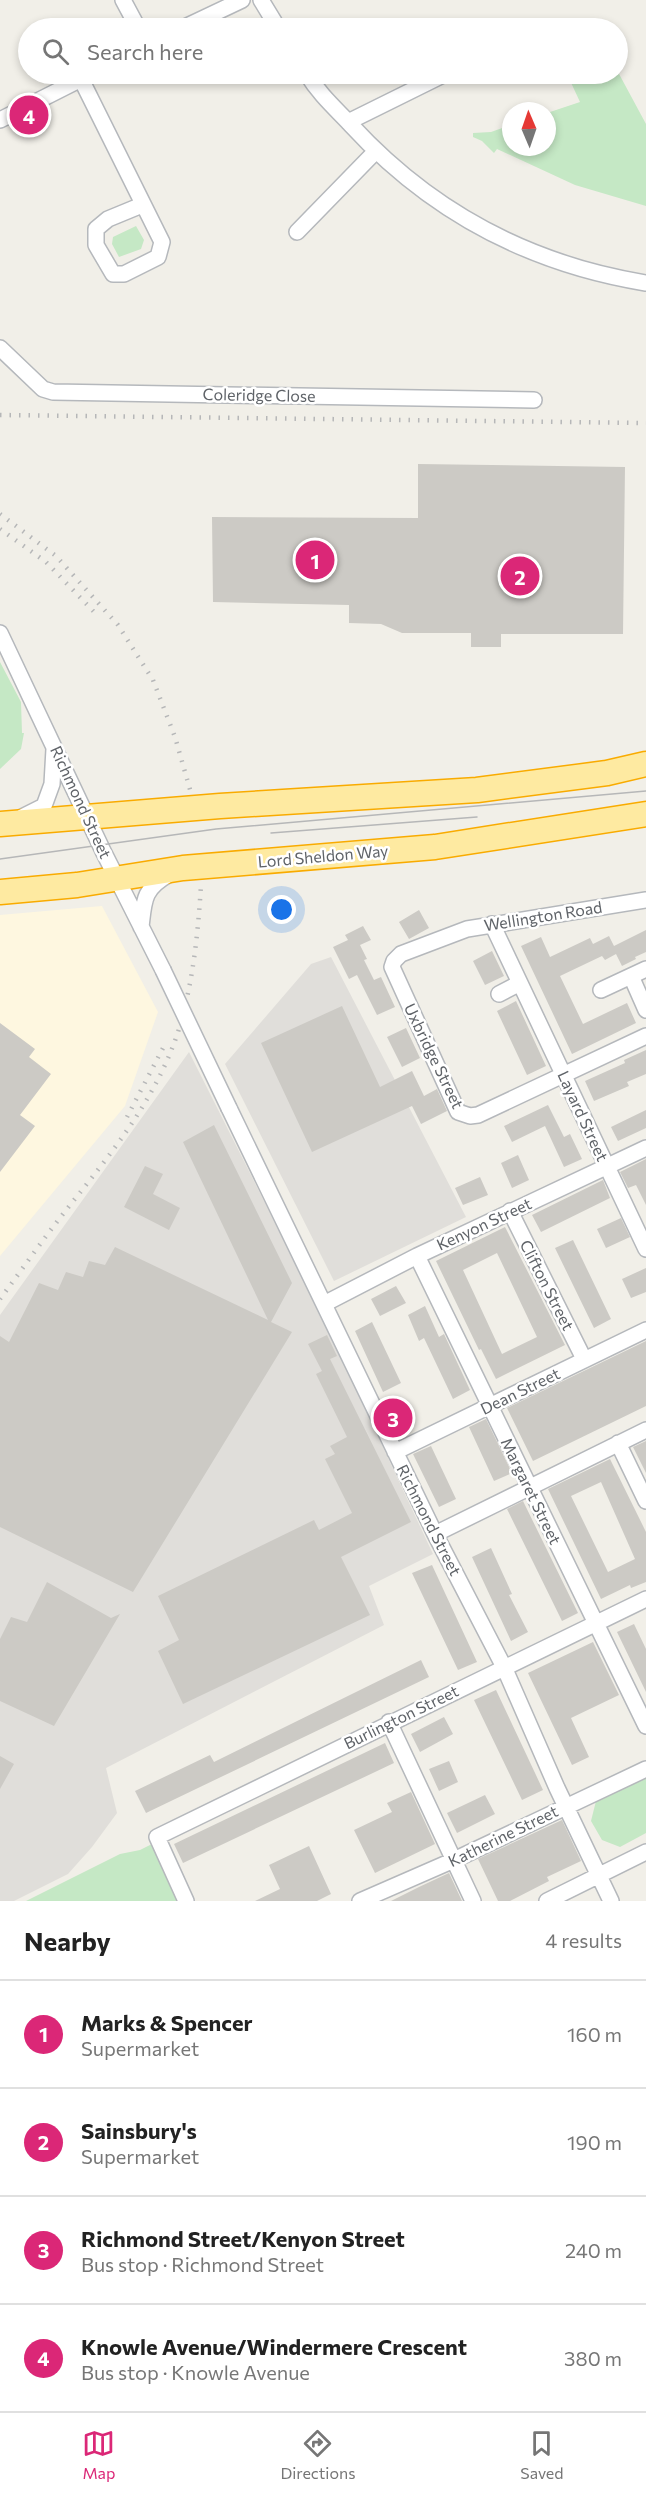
<!DOCTYPE html>
<meta charset="utf-8">
<style>
:root{--surface:#fff;--page:#f6f6f6;--text:#222;--muted:#767676;--line:#e0e0e0;--accent:#db2777}
body{margin:0;font-family:Commissioner,sans-serif;background:var(--page);color:var(--text)}
.compass{position:absolute;left:502px;top:102px;width:54px;height:54px;border-radius:50%;background:var(--surface);box-shadow:0 3px 9px #0003;rotate:358deg}
.you{position:absolute;left:282px;top:910px;width:21px;height:21px;margin:-15px;border:4px solid #fff;border-radius:50%;background:#1a73e8;box-shadow:0 0 0 9px #1a73e833}
.badge{display:grid;place-items:center;width:39px;height:39px;border-radius:50%;background:var(--accent);color:#fff;font-size:20px;font-weight:700}
.pin{position:absolute;translate:-50% -50%;border:3px solid #fff;box-shadow:0 2px 6px #0006}
.list{margin:0;padding:0;list-style:none}
h2{display:flex;justify-content:space-between;align-items:center;height:78px;margin:0;padding:0 24px;font-size:26px}
h2 small{font-size:20px;font-weight:400;color:var(--muted)}
.list li{display:grid;grid-template-columns:39px 1fr auto;gap:18px;align-items:center;box-sizing:border-box;height:108px;padding:0 24px;border-top:2px solid var(--line)}
.list b{display:block;font-size:22px;white-space:nowrap}
.list p{margin:0;font-size:20px;white-space:nowrap;color:var(--muted)}
.list em{font-size:20px;font-style:normal;color:var(--muted)}
.icon{flex:none;width:33px;height:33px;fill:none;stroke:currentColor;stroke-width:2;stroke-linecap:round;stroke-linejoin:round}
.map{position:relative;flex:none;width:646px;height:1901px;overflow:hidden}
.search{position:absolute;background:var(--surface);box-shadow:0 3px 9px #0003;left:18px;right:18px;top:18px;height:66px;display:flex;align-items:center;gap:15px;box-sizing:border-box;padding:0 21px;border-radius:33px;color:var(--muted);font-size:22px}
.sheet{height:510px;background:var(--surface)}
nav{display:flex;justify-content:space-around;align-items:center;box-sizing:border-box;height:84px;border-top:2px solid var(--line);background:var(--surface);font-size:16px;color:var(--muted)}
nav a{display:grid;justify-items:center;gap:3px}
nav .on{color:var(--accent)}
.map>svg:first-child{display:block}
.commercial{fill:#fef7e0}
.industrial{fill:#e0deda}
.green{fill:#c5e8c5}
.building{fill:#cccac5;fill-rule:evenodd}
.lines{fill:none;stroke-linecap:round;stroke-linejoin:round}
.minor-casing{stroke:#b5b8bc;stroke-width:18}
.trunk-casing{stroke:#f9ab00;stroke-width:27}
.minor{stroke:#fff;stroke-width:15}
.trunk{stroke:#feeaa1;stroke-width:24}
.tram{stroke:#b6b7b8;stroke-width:1.5}
.rail{stroke:#b6b7b8;stroke-width:4.5;stroke-dasharray:1.5 8;stroke-linecap:butt}
.minor-bridge-casing{stroke:#b5b8bc;stroke-width:18;stroke-linecap:butt}
.minor-bridge{stroke:#fff;stroke-width:15}
.labels{text-anchor:middle;stroke-width:5;stroke-linejoin:round;paint-order:stroke}
.street-label{font-size:16px;fill:#5f6368;stroke:#fff}
</style>
<div class="map">
<svg width="646" height="1901" viewBox="0 0 646 1901">
<rect width="100%" height="100%" fill="#f1efe8"/>
<path class="commercial" d="M102,906L158,1012L125,1106L0,1256V915Z"/>
<path class="industrial" d="M331,957L466,1217L334,1281L225,1064L311,964Z
M189,1052L316,1304L433,1554L369,1586L384,1625L106,1768L117,1813L92,1847L68,1874L14,1901H0V1315Z"/>
<path class="green" d="M618,72L646,124V206L575,185L497,149L494,153L482,141L473,137V133L491,132L511,125V147H547V113L580,102L567,74H618Z
M136,226L144,240L141,249L119,257L112,244L113,237Z
M0,662L21,702L22,733H24L21,749L0,769Z
M646,1776V1833L620,1847L602,1840L591,1821L596,1801Z
M152,1844L179,1901H26L120,1854L140,1850Z"/>
<path class="building" d="M418,464L625,467L623,634H501V647H471V633H402L381,624L349,623V605L213,602L212,517L418,518Z
M419,910L429,928L409,939L399,922Z
M363,926L371,940L360,945L367,959L364,960L374,980L381,977L395,1007L377,1015L357,975L349,979L333,947L348,940L345,935Z
M646,930V952L635,957L636,959L622,966L616,954L605,960L602,956L560,976L583,1024L627,1003L636,1023L572,1054L521,946L541,937L550,957L590,938L593,944L609,936L614,946Z
M492,951L504,976L485,985L473,961Z
M516,1001L546,1066L527,1075L497,1011Z
M342,1006L380,1087L412,1071L424,1096L437,1089L447,1111L421,1124L412,1106L312,1152L261,1043Z
M0,1023L35,1049L29,1057L51,1074L20,1115L35,1126L0,1172Z
M406,1028L420,1058L402,1067L387,1037Z
M646,1050V1074L627,1082L629,1086L594,1101L585,1081L625,1063L624,1060Z
M548,1105L564,1137L570,1134L582,1159L564,1167L545,1126L512,1142L504,1126Z
M646,1110V1128L618,1141L611,1127Z
M214,1125L292,1283L271,1322L292,1332L133,1592L0,1527V1336L9,1342L39,1283L58,1290L66,1272L83,1277L89,1261L105,1265L115,1247L268,1320L183,1142Z
M518,1155L529,1180L512,1188L501,1163Z
M646,1159V1205L636,1185L628,1188L620,1172Z
M145,1166L163,1174L153,1194L180,1208L169,1230L124,1207Z
M480,1177L488,1195L463,1205L455,1188Z
M603,1180L610,1198L541,1232L532,1215Z
M621,1218L630,1237L606,1248L597,1229Z
M505,1227L565,1345L496,1379L481,1349L479,1350L436,1261ZM497,1253L537,1337L502,1354L463,1270Z
M573,1240L611,1319L594,1328L555,1248Z
M646,1268V1292L631,1298L622,1279Z
M396,1286L406,1303L380,1316L371,1299Z
M425,1306L439,1337L444,1334L470,1390L453,1399L424,1338L419,1341L408,1315Z
M372,1322L401,1383L383,1392L355,1331Z
M327,1335L337,1356L330,1359L411,1522L341,1557L370,1615L183,1704L158,1651L179,1640L158,1596L314,1520L319,1530L352,1513L325,1459L335,1454L330,1446L347,1437L316,1374L322,1371L308,1344Z
M646,1341V1406L533,1461L507,1408Z
M486,1419L512,1473L494,1481L469,1427Z
M646,1441V1473L633,1447Z
M431,1446L456,1499L439,1507L413,1454Z
M610,1459L646,1532V1582L631,1588L630,1585L601,1599L548,1489ZM601,1482L635,1559L608,1572L571,1496Z
M523,1501L578,1613L562,1621L507,1509Z
M491,1548L512,1594L509,1595L528,1632L511,1641L472,1557Z
M432,1565L477,1662L458,1670L412,1573Z
M47,1582L111,1618L120,1614L54,1726L0,1701V1639L11,1617L27,1622Z
M634,1624L646,1649V1692L617,1632Z
M593,1642L619,1695L571,1718L589,1757L572,1765L528,1673Z
M421,1660L429,1677L146,1813L135,1791L210,1755L214,1762Z
M496,1690L543,1790L522,1800L474,1700Z
M444,1717L453,1734L420,1752L411,1734Z
M385,1743L394,1763L183,1863L174,1844Z
M0,1756L14,1764L0,1789Z
M449,1761L458,1782L439,1791L429,1769Z
M411,1792L435,1844L375,1873L354,1830L392,1812L387,1803Z
M485,1795L495,1814L457,1833L447,1813Z
M562,1820L581,1861L547,1877L549,1881L510,1901H498L478,1859Z
M309,1846L331,1894L317,1901H255L280,1889L269,1865Z
M449,1873L462,1901H391L419,1887Z"/>
<g class="lines">
<defs>
<path id="minor" d="M123,0L138,28
M261,0L278,28
M183,28L242,0
M307,74C320,95 334,107 351,125C431,212 529,264 646,283
M81,79L162,242L158,257L124,274H113L96,245V229L108,219L142,205
M0,120L91,74
M348,122L445,74
M297,232L375,152
M0,348L43,389L53,392L534,400
M0,633L103,851L163,970
M22,817L44,806L52,784L54,749
M646,900L467,929L401,954L394,961L392,967L458,1112L470,1116L478,1115L646,1036
M492,924L646,1249
M141,927C144,901 143,889 168,875
M631,976L646,1010
M601,990L646,969
M499,994L520,983
M229,1108L435,1534L504,1667L557,1788L611,1901
M510,1211L584,1359
M417,1256L646,1726
M324,1304L417,1256L646,1148
M618,1443L646,1501
M395,1452L646,1330
M435,1534L646,1430
M389,1722L473,1901
M186,1901L157,1837L646,1599
M360,1901L454,1860L646,1769
M547,1901L646,1852"/>
<path id="trunk" d="M0,824L220,806L477,790L607,773L646,764
M0,892L77,885L183,868L435,847L646,814"/>
</defs>
<use href="#minor" class="minor-casing"/>
<use href="#trunk" class="trunk-casing"/>
<use href="#minor" class="minor"/>
<use href="#trunk" class="trunk"/>
<path class="tram" d="M271,833L477,817
M0,859L216,829L646,791"/>
<path class="rail" d="M0,415L646,423
M0,514L56,556L118,625L153,680L175,737L191,793
M0,529L46,562L97,615
M127,1117L163,1048
M0,1299C21,1271 41,1242 63,1214C108,1157 156,1101 179,1029C193,982 198,934 201,885"/>
<defs>
<path id="minor-bridge" d="M163,970L229,1108"/>
</defs>
<use href="#minor-bridge" class="minor-bridge-casing"/>
<use href="#minor-bridge" class="minor-bridge"/>
</g>
<g class="labels">
<g class="street-label">
<text transform="translate(259 395) rotate(1)" y="6">Coleridge Close</text>
<text transform="translate(81 802) rotate(65)" y="6">Richmond Street</text>
<text transform="translate(323 856) rotate(-5)" y="6">Lord Sheldon Way</text>
<text transform="translate(543 916) rotate(-9)" y="6">Wellington Road</text>
<text transform="translate(434 1056) rotate(64)" y="6">Uxbridge Street</text>
<text transform="translate(583 1116) rotate(65)" y="6">Layard Street</text>
<text transform="translate(484 1224) rotate(-25)" y="6">Kenyon Street</text>
<text transform="translate(547 1285) rotate(63)" y="6">Clifton Street</text>
<text transform="translate(520 1391) rotate(-26)" y="6">Dean Street</text>
<text transform="translate(531 1491) rotate(64)" y="6">Margaret Street</text>
<text transform="translate(429 1520) rotate(63)" y="6">Richmond Street</text>
<text transform="translate(401 1717) rotate(-26)" y="6">Burlington Street</text>
<text transform="translate(503 1836) rotate(-26)" y="6">Katherine Street</text>
</g>
</g>
</svg>
<svg class="compass" viewBox="-18 -18 36 36"><path d="M0-13l5 13h-10z" fill="#e53935"/><path d="M0 13l5-13h-10z" fill="#767676"/></svg>
<div class="you"></div>
<div class="pin badge" style="left:315px;top:560px">1</div>
<div class="pin badge" style="left:520px;top:576px">2</div>
<div class="pin badge" style="left:393px;top:1418px">3</div>
<div class="pin badge" style="left:29px;top:115px">4</div>
<div class="search"><svg class="icon" aria-label="search" viewBox="0 0 24 24"><circle cx="10" cy="10" r="6"/><path d="M15 15l6 6"/></svg>Search here</div>
</div>
<section class="sheet">
<h2>Nearby<small>4 results</small></h2>
<ul class="list">
<li><span class="badge">1</span><div><b>Marks &amp; Spencer</b><p>Supermarket</p></div><em>160 m</em></li>
<li><span class="badge">2</span><div><b>Sainsbury's</b><p>Supermarket</p></div><em>190 m</em></li>
<li><span class="badge">3</span><div><b>Richmond Street/Kenyon Street</b><p>Bus stop · Richmond Street</p></div><em>240 m</em></li>
<li><span class="badge">4</span><div><b>Knowle Avenue/Windermere Crescent</b><p>Bus stop · Knowle Avenue</p></div><em>380 m</em></li>
</ul>
</section>
<nav>
<a class="on"><svg class="icon" aria-label="map" viewBox="0 0 24 24"><path d="M3 6l6-2 6 2 6-2v14l-6 2-6-2-6 2zM9 4v14M15 6v14"/></svg>Map</a>
<a><svg class="icon" aria-label="directions" viewBox="0 0 24 24"><path d="M12 3l9 9-9 9-9-9zM9 14v-3h6M13 9l2 2-2 2"/></svg>Directions</a>
<a><svg class="icon" aria-label="saved" viewBox="0 0 24 24"><path d="M7 4h10v16l-5-4-5 4z"/></svg>Saved</a>
</nav>
